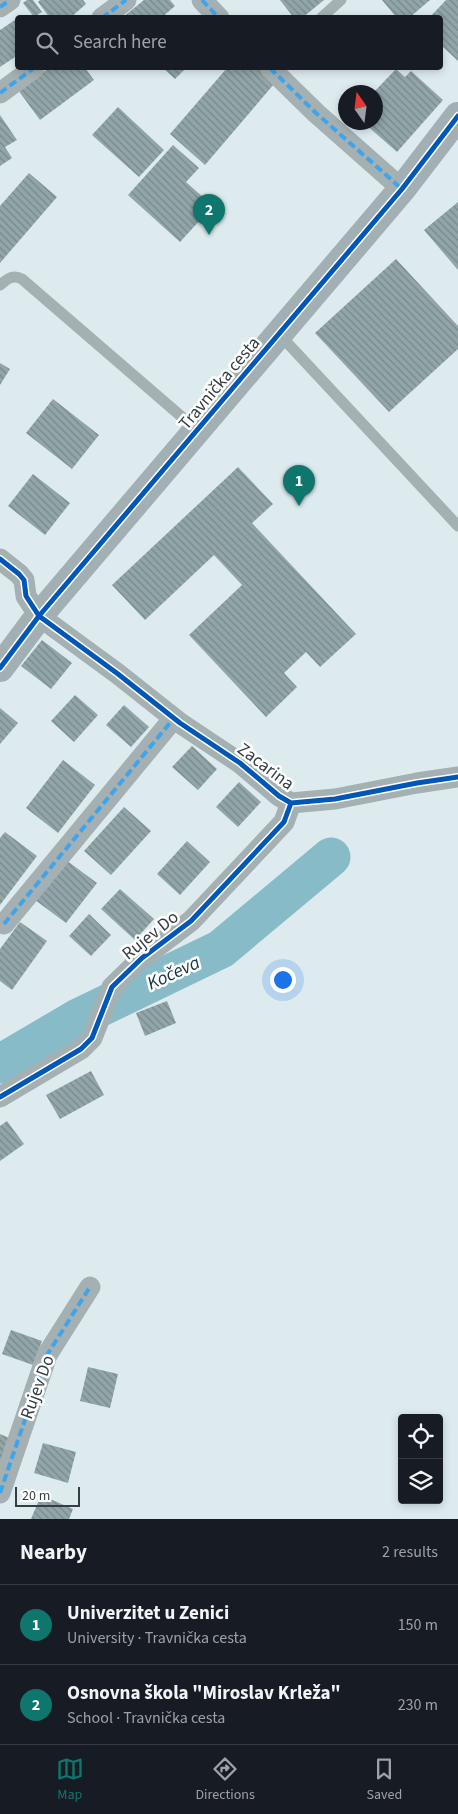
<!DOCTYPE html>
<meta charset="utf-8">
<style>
:root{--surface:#171b24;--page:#20242c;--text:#f1f3f6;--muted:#9ea1a6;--line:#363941;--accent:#0f766e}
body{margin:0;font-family:"Source Sans 3",sans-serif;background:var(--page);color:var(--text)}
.controls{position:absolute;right:15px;bottom:15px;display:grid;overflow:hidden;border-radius:5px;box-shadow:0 2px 8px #0003}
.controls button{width:45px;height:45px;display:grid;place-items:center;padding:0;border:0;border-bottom:1px solid var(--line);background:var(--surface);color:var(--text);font:25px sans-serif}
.compass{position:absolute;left:338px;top:85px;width:45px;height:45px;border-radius:50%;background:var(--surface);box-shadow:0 2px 8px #0003;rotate:346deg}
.scale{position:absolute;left:15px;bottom:12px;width:65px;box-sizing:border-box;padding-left:5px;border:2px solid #343d40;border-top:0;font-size:14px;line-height:18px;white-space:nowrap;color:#343d40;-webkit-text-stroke:4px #fff;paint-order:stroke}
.you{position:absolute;left:282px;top:979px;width:18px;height:18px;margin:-12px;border:4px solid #fff;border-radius:50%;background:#1a73e8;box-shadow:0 0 0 8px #1a73e833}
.badge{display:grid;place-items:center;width:32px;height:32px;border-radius:50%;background:var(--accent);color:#fff;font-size:16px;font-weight:700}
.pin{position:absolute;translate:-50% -41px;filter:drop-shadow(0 1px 2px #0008)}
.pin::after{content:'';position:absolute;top:26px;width:18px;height:15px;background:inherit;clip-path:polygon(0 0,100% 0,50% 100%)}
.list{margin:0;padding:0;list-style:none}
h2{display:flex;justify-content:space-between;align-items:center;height:65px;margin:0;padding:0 20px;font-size:21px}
h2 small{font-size:16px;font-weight:400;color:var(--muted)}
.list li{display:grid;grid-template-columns:32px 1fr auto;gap:15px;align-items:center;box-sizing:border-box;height:80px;padding:0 20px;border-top:1px solid var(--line)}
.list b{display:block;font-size:19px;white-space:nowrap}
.list p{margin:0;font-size:16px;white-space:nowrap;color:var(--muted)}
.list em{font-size:16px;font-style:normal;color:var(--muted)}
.icon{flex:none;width:28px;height:28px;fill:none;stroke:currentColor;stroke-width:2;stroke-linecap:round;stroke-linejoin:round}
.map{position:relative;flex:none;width:458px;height:1519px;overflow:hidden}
.search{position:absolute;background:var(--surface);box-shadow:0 2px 8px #0003;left:15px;right:15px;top:15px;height:55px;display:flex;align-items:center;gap:12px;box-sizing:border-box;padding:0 18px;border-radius:5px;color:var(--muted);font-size:19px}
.sheet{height:225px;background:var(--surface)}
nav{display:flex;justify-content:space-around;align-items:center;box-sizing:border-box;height:70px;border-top:1px solid var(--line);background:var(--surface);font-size:14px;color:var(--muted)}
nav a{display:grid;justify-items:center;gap:2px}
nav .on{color:var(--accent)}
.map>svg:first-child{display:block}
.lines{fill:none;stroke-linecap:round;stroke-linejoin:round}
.river{stroke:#88bbc8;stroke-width:39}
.building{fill:url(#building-back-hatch)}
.service{stroke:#a5b0b3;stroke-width:11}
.minor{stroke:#a5b0b3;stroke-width:21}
.secondary{stroke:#a2b0b3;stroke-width:28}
.quiet{stroke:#3ea4ec;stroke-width:4;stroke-dasharray:8 4;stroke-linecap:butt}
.cycleway-casing{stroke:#fff;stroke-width:8}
.cycleway{stroke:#0057b8;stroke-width:5}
.labels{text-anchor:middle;stroke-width:5;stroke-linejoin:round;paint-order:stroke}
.street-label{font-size:18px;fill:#343d40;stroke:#fff}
.water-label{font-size:19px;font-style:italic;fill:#15373f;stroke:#fff}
</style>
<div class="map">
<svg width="458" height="1519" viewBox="0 0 458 1519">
<defs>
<pattern id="building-back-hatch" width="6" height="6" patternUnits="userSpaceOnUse" patternTransform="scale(1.25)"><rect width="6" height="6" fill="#92a6aa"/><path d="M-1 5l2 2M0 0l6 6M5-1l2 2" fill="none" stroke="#78888c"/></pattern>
</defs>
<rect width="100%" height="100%" fill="#ddebef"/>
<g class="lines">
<path class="river" d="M0,1064L78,1018L221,949L331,857"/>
</g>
<path class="building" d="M27,0H33L42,12L34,17L23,3Z
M40,0H83L86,4L70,18H50L38,2Z
M144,0H170L175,6L161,18H122Z
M280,0H324L302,18H294Z
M382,0H430L409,18H397Z
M446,0H458V61L440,44V18H429Z
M18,18V55L0,67V30Z
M49,68H85L94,80L40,120L18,90Z
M163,68H186L175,79Z
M227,68H268L280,77L205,165L170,134Z
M396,69L405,77L411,71L443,100L397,152L365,124L376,122V92H374Z
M118,107L164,150L139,177L92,135Z
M0,115L17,140L5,147L12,158L0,166Z
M173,145L199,168L186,182L213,206L180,242L128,195Z
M29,173L57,197L0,263V206Z
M458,202V270L424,230Z
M396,259L458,326V349L389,412L315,333Z
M0,363L10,369L0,385Z
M53,399L99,435L72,469L26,433Z
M238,467L273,504L252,523L356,634L320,667L306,652L284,673L297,687L266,717L189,635L242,585L214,555L145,620L112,585Z
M33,474L70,503L45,535L8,506Z
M42,640L72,663L51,689L21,666Z
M75,695L98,715L74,742L51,721Z
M124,705L149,727L131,747L106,725Z
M0,708L18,723L0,744Z
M192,746L217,769L198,790L172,767Z
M63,760L95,785L58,833L26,808Z
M239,782L261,802L238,827L216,807Z
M124,807L151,831L111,875L84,851Z
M5,832L37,856L0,905V838Z
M187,841L210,862L180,895L157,874Z
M66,860L97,883L66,923L35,900Z
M120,889L154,919L135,940L101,909Z
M89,914L111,935L91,956L69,936Z
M20,922L47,941L12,990L0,981V949Z
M167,1001L176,1023L145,1036L136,1013Z
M91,1071L104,1095L60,1119L46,1095Z
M7,1121L24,1144L0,1161V1126Z
M11,1330L42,1341L33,1365L2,1354Z
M88,1367L118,1374L110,1408L80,1401Z
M0,1434L14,1440L0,1464Z
M43,1443L76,1452L68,1483L34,1473Z
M41,1495L73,1509L69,1519H31Z"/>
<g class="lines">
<path class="service" d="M321,18L341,0
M0,285C7,279 13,274 22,279L197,430
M279,334L458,526"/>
<path class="minor" d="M202,0L219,18
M0,7L10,0
M102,18L126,0
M270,68L316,113L402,189
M0,93L34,68
M0,559L19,574L24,580L26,596L39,616L118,674L180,723L240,763L279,796L291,803L335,799L417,783L458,777
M4,924L174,718
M0,1097L81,1049L92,1038L112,987L142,958L191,921L284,822L291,803
M0,1493L47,1355L90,1287"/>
<path class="secondary" d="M0,668L39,616L402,189L458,116"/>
<path class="quiet" d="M202,0L219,18
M0,7L10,0
M102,18L126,0
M270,68L316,113L402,189
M0,93L34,68
M4,924L174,718
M0,1493L47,1355L90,1287"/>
<defs>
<path id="cycleway" d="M0,559L19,574L24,580L26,596L39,616L118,674L180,723L240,763L279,796L291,803L335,799L417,783L458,777
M0,668L39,616L402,189L458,116
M0,1097L81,1049L92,1038L112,987L142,958L191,921L284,822L291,803"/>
</defs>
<use href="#cycleway" class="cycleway-casing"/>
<use href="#cycleway" class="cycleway"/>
</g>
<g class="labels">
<g class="street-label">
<text transform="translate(219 383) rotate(-50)" y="6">Travnička cesta</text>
<text transform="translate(266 766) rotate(37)" y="6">Zacarina</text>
<text transform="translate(150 935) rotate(-39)" y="6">Rujev Do</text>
<text transform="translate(37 1387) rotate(-70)" y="6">Rujev Do</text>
</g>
<g class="water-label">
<text transform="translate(173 972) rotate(-25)" y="7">Kočeva</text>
</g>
</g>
</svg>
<div class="controls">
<button><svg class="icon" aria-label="locate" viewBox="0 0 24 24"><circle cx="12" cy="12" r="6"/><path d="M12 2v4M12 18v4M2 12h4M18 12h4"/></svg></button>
<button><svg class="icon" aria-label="layers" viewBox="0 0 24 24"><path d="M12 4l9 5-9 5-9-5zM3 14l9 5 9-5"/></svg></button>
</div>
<svg class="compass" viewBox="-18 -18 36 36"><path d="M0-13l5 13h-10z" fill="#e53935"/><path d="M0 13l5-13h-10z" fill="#9ea1a6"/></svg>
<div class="scale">20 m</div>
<div class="you"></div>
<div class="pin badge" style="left:299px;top:506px">1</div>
<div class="pin badge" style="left:209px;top:235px">2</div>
<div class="search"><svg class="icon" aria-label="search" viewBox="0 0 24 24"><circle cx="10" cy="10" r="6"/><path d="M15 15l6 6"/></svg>Search here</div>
</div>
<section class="sheet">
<h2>Nearby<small>2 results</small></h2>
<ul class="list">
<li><span class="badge">1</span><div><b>Univerzitet u Zenici</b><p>University · Travnička cesta</p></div><em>150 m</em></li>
<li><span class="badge">2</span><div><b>Osnovna škola &quot;Miroslav Krleža&quot;</b><p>School · Travnička cesta</p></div><em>230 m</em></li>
</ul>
</section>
<nav>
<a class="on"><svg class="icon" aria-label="map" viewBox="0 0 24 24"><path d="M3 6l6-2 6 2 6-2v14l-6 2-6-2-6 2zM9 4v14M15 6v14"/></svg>Map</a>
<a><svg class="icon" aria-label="directions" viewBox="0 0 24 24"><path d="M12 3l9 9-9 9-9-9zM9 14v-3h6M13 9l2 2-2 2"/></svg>Directions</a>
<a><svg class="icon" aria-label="saved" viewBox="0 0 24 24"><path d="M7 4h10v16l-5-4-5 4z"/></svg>Saved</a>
</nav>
